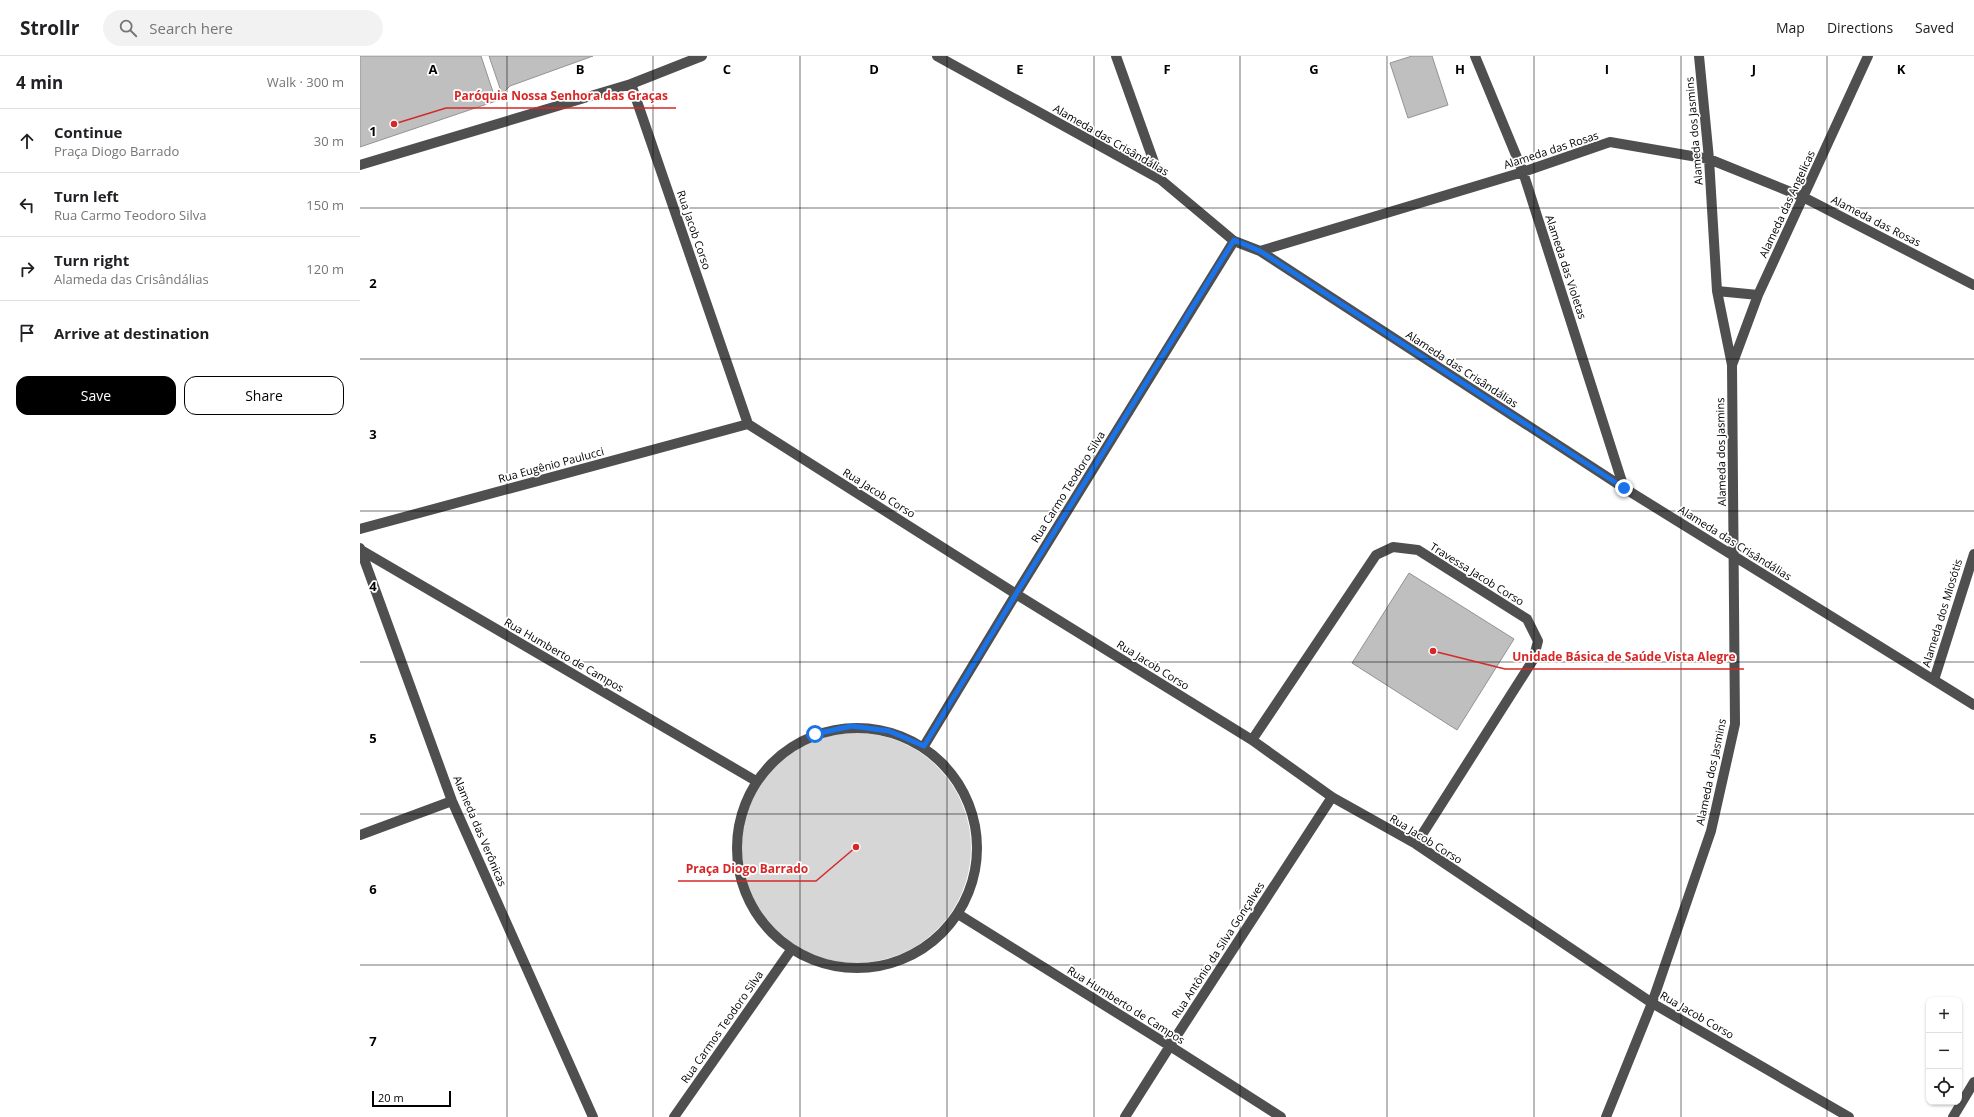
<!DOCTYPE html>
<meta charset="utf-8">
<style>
:root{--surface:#fff;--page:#f2f2f2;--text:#202124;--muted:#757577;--line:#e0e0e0;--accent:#000}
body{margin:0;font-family:"Open Sans",sans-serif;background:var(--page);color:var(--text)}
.controls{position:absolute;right:12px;bottom:12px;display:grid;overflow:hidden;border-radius:8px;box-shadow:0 1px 3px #0004}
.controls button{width:36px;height:36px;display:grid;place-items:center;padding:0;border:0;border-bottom:1px solid var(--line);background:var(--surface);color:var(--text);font:20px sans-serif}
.scale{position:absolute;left:12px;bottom:10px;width:79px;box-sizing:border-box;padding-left:4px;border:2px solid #000;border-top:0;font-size:11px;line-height:14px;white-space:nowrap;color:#000;-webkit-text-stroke:3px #fff;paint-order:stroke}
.stop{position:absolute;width:12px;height:12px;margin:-9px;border:3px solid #1a73e8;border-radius:50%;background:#fff}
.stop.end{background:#1a73e8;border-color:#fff;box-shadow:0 1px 4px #0008}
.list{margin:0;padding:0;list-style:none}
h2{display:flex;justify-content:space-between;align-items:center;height:52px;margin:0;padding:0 16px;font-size:17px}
h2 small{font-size:13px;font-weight:400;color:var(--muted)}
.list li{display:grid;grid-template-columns:26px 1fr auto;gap:12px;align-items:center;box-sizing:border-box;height:64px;padding:0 16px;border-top:1px solid var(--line)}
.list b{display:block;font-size:15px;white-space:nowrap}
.list p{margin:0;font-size:13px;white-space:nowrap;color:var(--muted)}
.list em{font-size:13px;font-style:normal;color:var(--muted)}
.actions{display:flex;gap:8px;padding:12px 16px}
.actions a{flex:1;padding:9px 0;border:1px solid var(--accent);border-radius:12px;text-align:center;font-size:14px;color:var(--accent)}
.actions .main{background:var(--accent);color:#fff}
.icon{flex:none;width:22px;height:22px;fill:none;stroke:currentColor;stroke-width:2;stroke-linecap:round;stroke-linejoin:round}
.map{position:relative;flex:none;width:1614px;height:1061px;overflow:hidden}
header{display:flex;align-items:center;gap:24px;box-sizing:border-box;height:56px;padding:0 20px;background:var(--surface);border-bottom:1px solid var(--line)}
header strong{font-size:19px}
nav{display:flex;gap:22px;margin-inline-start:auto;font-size:14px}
.search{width:280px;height:36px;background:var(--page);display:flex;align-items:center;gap:10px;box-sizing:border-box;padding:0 14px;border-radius:22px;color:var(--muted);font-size:15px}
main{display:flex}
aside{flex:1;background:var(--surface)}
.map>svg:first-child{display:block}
.green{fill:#d6d6d6}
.building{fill:#bfbfbf;stroke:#939393}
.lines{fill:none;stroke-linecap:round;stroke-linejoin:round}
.minor{stroke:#4f4f4f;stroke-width:10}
.route{stroke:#1a73e8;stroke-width:5}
.grid{fill:none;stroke:#000;stroke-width:1;stroke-opacity:0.55}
.labels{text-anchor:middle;stroke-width:3.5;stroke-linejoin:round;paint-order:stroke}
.street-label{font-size:11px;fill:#000;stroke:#fff}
.grid-label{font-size:13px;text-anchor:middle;font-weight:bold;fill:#000;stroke:#fff;stroke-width:3.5;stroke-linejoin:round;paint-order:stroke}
.leader{fill:none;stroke:#d62828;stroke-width:1.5}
.callout-dot{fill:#d62828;stroke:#fff;stroke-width:1.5}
.callout-label{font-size:12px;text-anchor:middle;font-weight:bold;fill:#d62828;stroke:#fff;stroke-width:3.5;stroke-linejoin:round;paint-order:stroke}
</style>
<header>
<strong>Strollr</strong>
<div class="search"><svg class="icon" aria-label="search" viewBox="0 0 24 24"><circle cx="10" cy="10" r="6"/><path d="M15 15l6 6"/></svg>Search here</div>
<nav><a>Map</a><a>Directions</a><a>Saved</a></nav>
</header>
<main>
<aside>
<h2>4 min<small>Walk · 300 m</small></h2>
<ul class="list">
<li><svg class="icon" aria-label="ahead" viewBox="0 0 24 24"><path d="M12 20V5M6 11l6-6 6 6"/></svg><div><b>Continue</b><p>Praça Diogo Barrado</p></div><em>30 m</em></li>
<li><svg class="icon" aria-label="left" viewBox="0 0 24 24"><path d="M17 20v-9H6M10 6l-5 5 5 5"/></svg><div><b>Turn left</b><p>Rua Carmo Teodoro Silva</p></div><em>150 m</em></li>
<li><svg class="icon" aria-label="right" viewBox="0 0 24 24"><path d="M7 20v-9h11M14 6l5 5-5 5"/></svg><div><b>Turn right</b><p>Alameda das Crisândálias</p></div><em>120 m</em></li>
<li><svg class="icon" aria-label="arrive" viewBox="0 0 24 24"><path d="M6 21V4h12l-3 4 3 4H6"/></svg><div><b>Arrive at destination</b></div></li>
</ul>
<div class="actions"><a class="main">Save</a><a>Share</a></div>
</aside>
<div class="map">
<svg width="1614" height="1061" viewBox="0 0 1614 1061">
<rect width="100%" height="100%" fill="#fff"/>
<path class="green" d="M381 792a115 115 0 1 1 230 0a115 115 0 1 1-230 0Z"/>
<path class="building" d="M0,0H121L136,45L0,91Z
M129,0H233L150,30L142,38Z
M1052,0H1072L1088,49L1048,62L1030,7Z
M1049,517L1154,583L1097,674L992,607Z"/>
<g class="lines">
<path class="minor" d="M577,0L800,123L874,185L900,195L1264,432L1614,649
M756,0L800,123
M1115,0L1163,116L1264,432
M271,28L388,368L656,538L892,684L972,741L1056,788L1292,947L1489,1061
M0,109L271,28L342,0
M900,195L1163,116L1250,86L1349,103L1443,141L1614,229
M1357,235L1398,239
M1372,309L1398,239L1508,0
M0,473L388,368
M0,492L92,745L233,1061
M1,494L396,725
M1574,624L1614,498
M377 792a120 120 0 1 1 240 0a120 120 0 1 1-240 0Z
M892,684L1016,499L1033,491L1058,494L1167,563L1178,585L1173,604L1056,788
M564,690L656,538L874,185
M0,779L92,745
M598,858L810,990L921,1061
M314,1061L431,894
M765,1061L810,990L972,741
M1246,1061L1292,947L1351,775L1375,668L1372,309L1357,235L1349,103L1339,0
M1593,1061L1614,1026"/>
</g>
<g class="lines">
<path class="route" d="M455,678L492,670L529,675L564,690L656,538L874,184L900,195L1264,432"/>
</g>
<path class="grid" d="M147,0V1061M293,0V1061M440,0V1061M587,0V1061M734,0V1061M880,0V1061M1027,0V1061M1174,0V1061M1321,0V1061M1467,0V1061M0,152H1614M0,303H1614M0,455H1614M0,606H1614M0,758H1614M0,909H1614"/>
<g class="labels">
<g class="street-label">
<text transform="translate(1334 75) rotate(-95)" y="4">Alameda dos Jasmins</text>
<text transform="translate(751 84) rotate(30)" y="4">Alameda das Crisândálias</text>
<text transform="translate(1191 94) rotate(-18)" y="4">Alameda das Rosas</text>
<text transform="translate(1427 148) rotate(-65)" y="4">Alameda das Angelicas</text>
<text transform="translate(1516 165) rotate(27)" y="4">Alameda das Rosas</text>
<text transform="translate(334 174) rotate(71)" y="4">Rua Jacob Corso</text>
<text transform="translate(1206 211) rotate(72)" y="4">Alameda das Violetas</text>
<text transform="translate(1102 313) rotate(33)" y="4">Alameda das Crisândálias</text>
<text transform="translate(1361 396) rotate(-91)" y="4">Alameda dos Jasmins</text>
<text transform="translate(191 409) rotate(-15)" y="4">Rua Eugênio Paulucci</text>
<text transform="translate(708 431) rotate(-58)" y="4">Rua Carmo Teodoro Silva</text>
<text transform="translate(519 437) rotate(32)" y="4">Rua Jacob Corso</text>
<text transform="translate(1375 487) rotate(32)" y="4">Alameda das Crisândálias</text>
<text transform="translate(1117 518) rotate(32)" y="4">Travessa Jacob Corso</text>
<text transform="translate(1582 557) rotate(-73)" y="4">Alameda dos Miosótis</text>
<text transform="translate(204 599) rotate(30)" y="4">Rua Humberto de Campos</text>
<text transform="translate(793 609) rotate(32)" y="4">Rua Jacob Corso</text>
<text transform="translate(1351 716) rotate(-78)" y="4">Alameda dos Jasmins</text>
<text transform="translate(120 775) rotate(67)" y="4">Alameda das Verônicas</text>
<text transform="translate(1066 783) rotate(32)" y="4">Rua Jacob Corso</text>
<text transform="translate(858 894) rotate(-57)" y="4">Rua Antônio da Silva Gonçalves</text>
<text transform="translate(766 949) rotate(32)" y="4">Rua Humberto de Campos</text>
<text transform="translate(1337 959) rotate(30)" y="4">Rua Jacob Corso</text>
<text transform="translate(362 971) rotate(-55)" y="4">Rua Carmos Teodoro Silva</text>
</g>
</g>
<g class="grid-label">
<text x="73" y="18">A</text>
<text x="220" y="18">B</text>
<text x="367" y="18">C</text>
<text x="514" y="18">D</text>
<text x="660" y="18">E</text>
<text x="807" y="18">F</text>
<text x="954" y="18">G</text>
<text x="1100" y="18">H</text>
<text x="1247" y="18">I</text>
<text x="1394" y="18">J</text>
<text x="1541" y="18">K</text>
<text x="13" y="80">1</text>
<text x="13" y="232">2</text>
<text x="13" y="383">3</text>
<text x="13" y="535">4</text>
<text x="13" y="687">5</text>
<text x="13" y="838">6</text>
<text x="13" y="990">7</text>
</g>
<path class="leader" d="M34 68L86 52H316M1073 595L1145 613H1384M496 791L456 825H318"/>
<g class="callout-dot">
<circle cx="34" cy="68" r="4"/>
<circle cx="1073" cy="595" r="4"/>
<circle cx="496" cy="791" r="4"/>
</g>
<g class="callout-label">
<text x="201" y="44">Paróquia Nossa Senhora das Graças</text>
<text x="1264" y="605">Unidade Básica de Saúde Vista Alegre</text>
<text x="387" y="817">Praça Diogo Barrado</text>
</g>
</svg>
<div class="controls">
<button>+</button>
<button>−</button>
<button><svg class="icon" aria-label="locate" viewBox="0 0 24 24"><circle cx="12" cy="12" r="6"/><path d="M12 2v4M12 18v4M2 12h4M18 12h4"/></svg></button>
</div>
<div class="scale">20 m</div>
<div class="stop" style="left:455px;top:678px"></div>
<div class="stop end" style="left:1264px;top:432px"></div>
</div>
</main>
